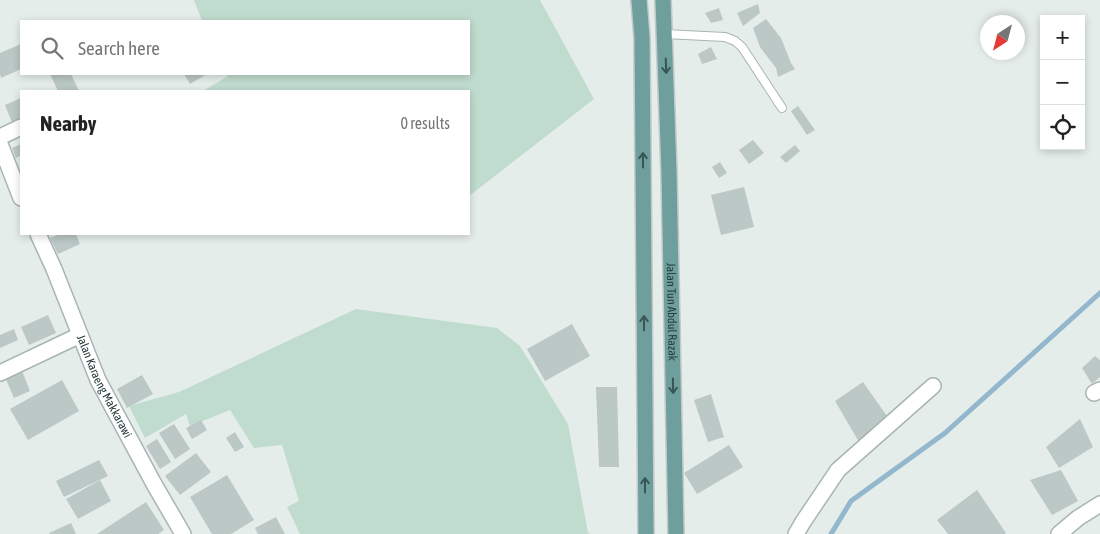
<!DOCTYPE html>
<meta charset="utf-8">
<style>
:root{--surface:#fff;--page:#f6f6f6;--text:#222;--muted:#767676;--line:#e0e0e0}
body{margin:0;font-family:"Asap Condensed",sans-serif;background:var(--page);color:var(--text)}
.controls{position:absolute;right:15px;top:15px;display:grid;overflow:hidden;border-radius:0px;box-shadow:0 2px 8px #0003}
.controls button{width:45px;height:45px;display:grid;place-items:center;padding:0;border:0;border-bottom:1px solid var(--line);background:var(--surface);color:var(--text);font:25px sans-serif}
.compass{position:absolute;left:980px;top:15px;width:45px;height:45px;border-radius:50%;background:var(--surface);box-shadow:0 2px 8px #0003;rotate:216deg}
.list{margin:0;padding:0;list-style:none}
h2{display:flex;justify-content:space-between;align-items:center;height:65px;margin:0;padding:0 20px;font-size:21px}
h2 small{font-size:16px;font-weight:400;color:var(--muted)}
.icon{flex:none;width:28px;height:28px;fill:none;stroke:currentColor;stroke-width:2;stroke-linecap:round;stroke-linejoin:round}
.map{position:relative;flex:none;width:1100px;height:534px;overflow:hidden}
.search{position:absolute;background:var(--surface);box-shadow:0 2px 8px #0003;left:20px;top:20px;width:450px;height:55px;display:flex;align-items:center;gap:12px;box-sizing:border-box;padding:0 18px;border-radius:0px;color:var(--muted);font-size:19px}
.panel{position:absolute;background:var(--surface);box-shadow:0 2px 8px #0003;left:20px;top:90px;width:450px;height:145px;border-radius:0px}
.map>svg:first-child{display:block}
.green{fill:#c0dcce}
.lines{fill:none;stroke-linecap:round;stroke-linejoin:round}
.stream{stroke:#93b7cd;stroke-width:5}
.building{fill:#bbc8c5}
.lane-casing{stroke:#a8b5b3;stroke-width:10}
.street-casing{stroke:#a8b5b3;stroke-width:18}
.primary-casing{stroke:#c2c9c9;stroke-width:18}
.lane{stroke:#fff;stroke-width:8}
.street{stroke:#fff;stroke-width:15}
.primary{stroke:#6e9f9d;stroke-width:15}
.oneway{stroke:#385655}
.labels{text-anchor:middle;stroke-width:4;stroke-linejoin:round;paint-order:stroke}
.street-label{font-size:12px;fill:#263e3d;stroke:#f6faf9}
</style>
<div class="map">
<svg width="1100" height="534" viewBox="0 0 1100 534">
<rect width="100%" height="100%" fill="#e5edeb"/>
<path class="green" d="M194,0H540L594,99L469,196V91H203L228,76L227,74H469V21H202Z
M356,309L497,328L520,346L568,424L588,533L591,534H300L287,507L299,501L282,445L254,448L230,410L190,426L186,414L145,438L129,406L179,392Z"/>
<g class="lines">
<path class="stream" d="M831,534L851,501L945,433L1100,293"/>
</g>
<path class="building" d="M758,4L760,13L743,26L737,13Z
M719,8L723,20L711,23L705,13Z
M766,19L781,38L791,63L795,69L778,77L776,68L760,47L753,28Z
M21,44V69L1,78L0,74V53Z
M711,47L717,59L702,64L698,54Z
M50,74H71L79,91H58Z
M184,74H207L190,84Z
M21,98V121L13,125L5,105Z
M798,106L815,130L807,135L791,111Z
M753,140L764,153L749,164L739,150Z
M21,144V155L16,158L12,148Z
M795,145L800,151L786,163L780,157Z
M720,162L727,173L719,178L712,167Z
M744,187L754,227L721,235L711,195Z
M60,234H76L80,244L58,254L50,238Z
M48,315L56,333L29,345L21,327Z
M572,324L590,356L545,381L527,349Z
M14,329L18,340L0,348V335Z
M1095,356L1100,360V377L1092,384L1082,368Z
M21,368L30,391L14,398L4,375Z
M142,375L153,394L127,408L117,389Z
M62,380L79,411L28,440L10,409Z
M863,382L889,419L859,442L835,401Z
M596,387H617L619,467H599Z
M711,394L724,437L708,442L694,400Z
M1080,419L1093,447L1059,468L1046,447Z
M201,420L207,430L192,439L186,428Z
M174,424L190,449L175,459L159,433Z
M235,432L244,447L235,452L226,438Z
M157,439L171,462L160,469L146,446Z
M729,445L743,467L697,494L684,473Z
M196,453L211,472L180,495L165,476Z
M99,460L108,476L64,497L56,481Z
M1061,470L1078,501L1052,515L1030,480Z
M227,475L254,520L231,534H212L190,497Z
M100,480L111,501L78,519L66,499Z
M977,490L1006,533L1005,534H948L937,520Z
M146,502L164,530L158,534H97Z
M276,517L285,534H258L255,528Z
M71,523L76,534H50L49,533Z"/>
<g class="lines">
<defs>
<path id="lane" d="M665,34L725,37L735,41L742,47L782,108"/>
<g id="street">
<path d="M0,137L21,127"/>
<path d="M0,144L21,198"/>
<path id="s1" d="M38,234L54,269L98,380L154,484L183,534"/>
<path d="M0,373L80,335"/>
<path d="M1094,393L1100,390"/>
<path d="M796,534L803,522L838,470L933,386"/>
<path d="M1059,534L1078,518L1100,504"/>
</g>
<g id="primary">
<path d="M639,0L642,38L646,534"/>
<path id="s2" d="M663,0L669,172L676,534"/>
</g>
</defs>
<use href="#lane" class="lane-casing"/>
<use href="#street" class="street-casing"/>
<use href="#primary" class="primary-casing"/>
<use href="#lane" class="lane"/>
<use href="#street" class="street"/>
<use href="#primary" class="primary"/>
</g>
<defs><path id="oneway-shaft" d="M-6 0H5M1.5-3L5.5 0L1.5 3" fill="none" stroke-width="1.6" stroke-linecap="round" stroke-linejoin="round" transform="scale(1.25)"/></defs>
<g class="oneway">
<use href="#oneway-shaft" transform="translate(666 66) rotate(88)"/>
<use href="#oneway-shaft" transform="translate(643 160) rotate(-90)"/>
<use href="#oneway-shaft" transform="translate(644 323) rotate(-90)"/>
<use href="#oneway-shaft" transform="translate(673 386) rotate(89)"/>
<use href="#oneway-shaft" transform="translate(645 485) rotate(-90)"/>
</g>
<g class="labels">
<g class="street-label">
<text dy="4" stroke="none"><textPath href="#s2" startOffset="312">Jalan Tun Abdul Razak</textPath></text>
<text dy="4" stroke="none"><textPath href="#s1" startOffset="166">Jalan Karaeng Makkarawi</textPath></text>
</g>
</g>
</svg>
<div class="controls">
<button>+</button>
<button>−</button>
<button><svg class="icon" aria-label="locate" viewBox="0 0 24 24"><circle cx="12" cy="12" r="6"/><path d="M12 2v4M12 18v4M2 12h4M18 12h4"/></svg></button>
</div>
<svg class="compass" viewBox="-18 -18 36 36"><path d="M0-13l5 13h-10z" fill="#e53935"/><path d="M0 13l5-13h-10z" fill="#767676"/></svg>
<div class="search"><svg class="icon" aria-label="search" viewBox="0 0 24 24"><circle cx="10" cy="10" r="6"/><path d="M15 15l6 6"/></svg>Search here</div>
<section class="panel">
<h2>Nearby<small>0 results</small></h2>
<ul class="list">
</ul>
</section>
</div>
